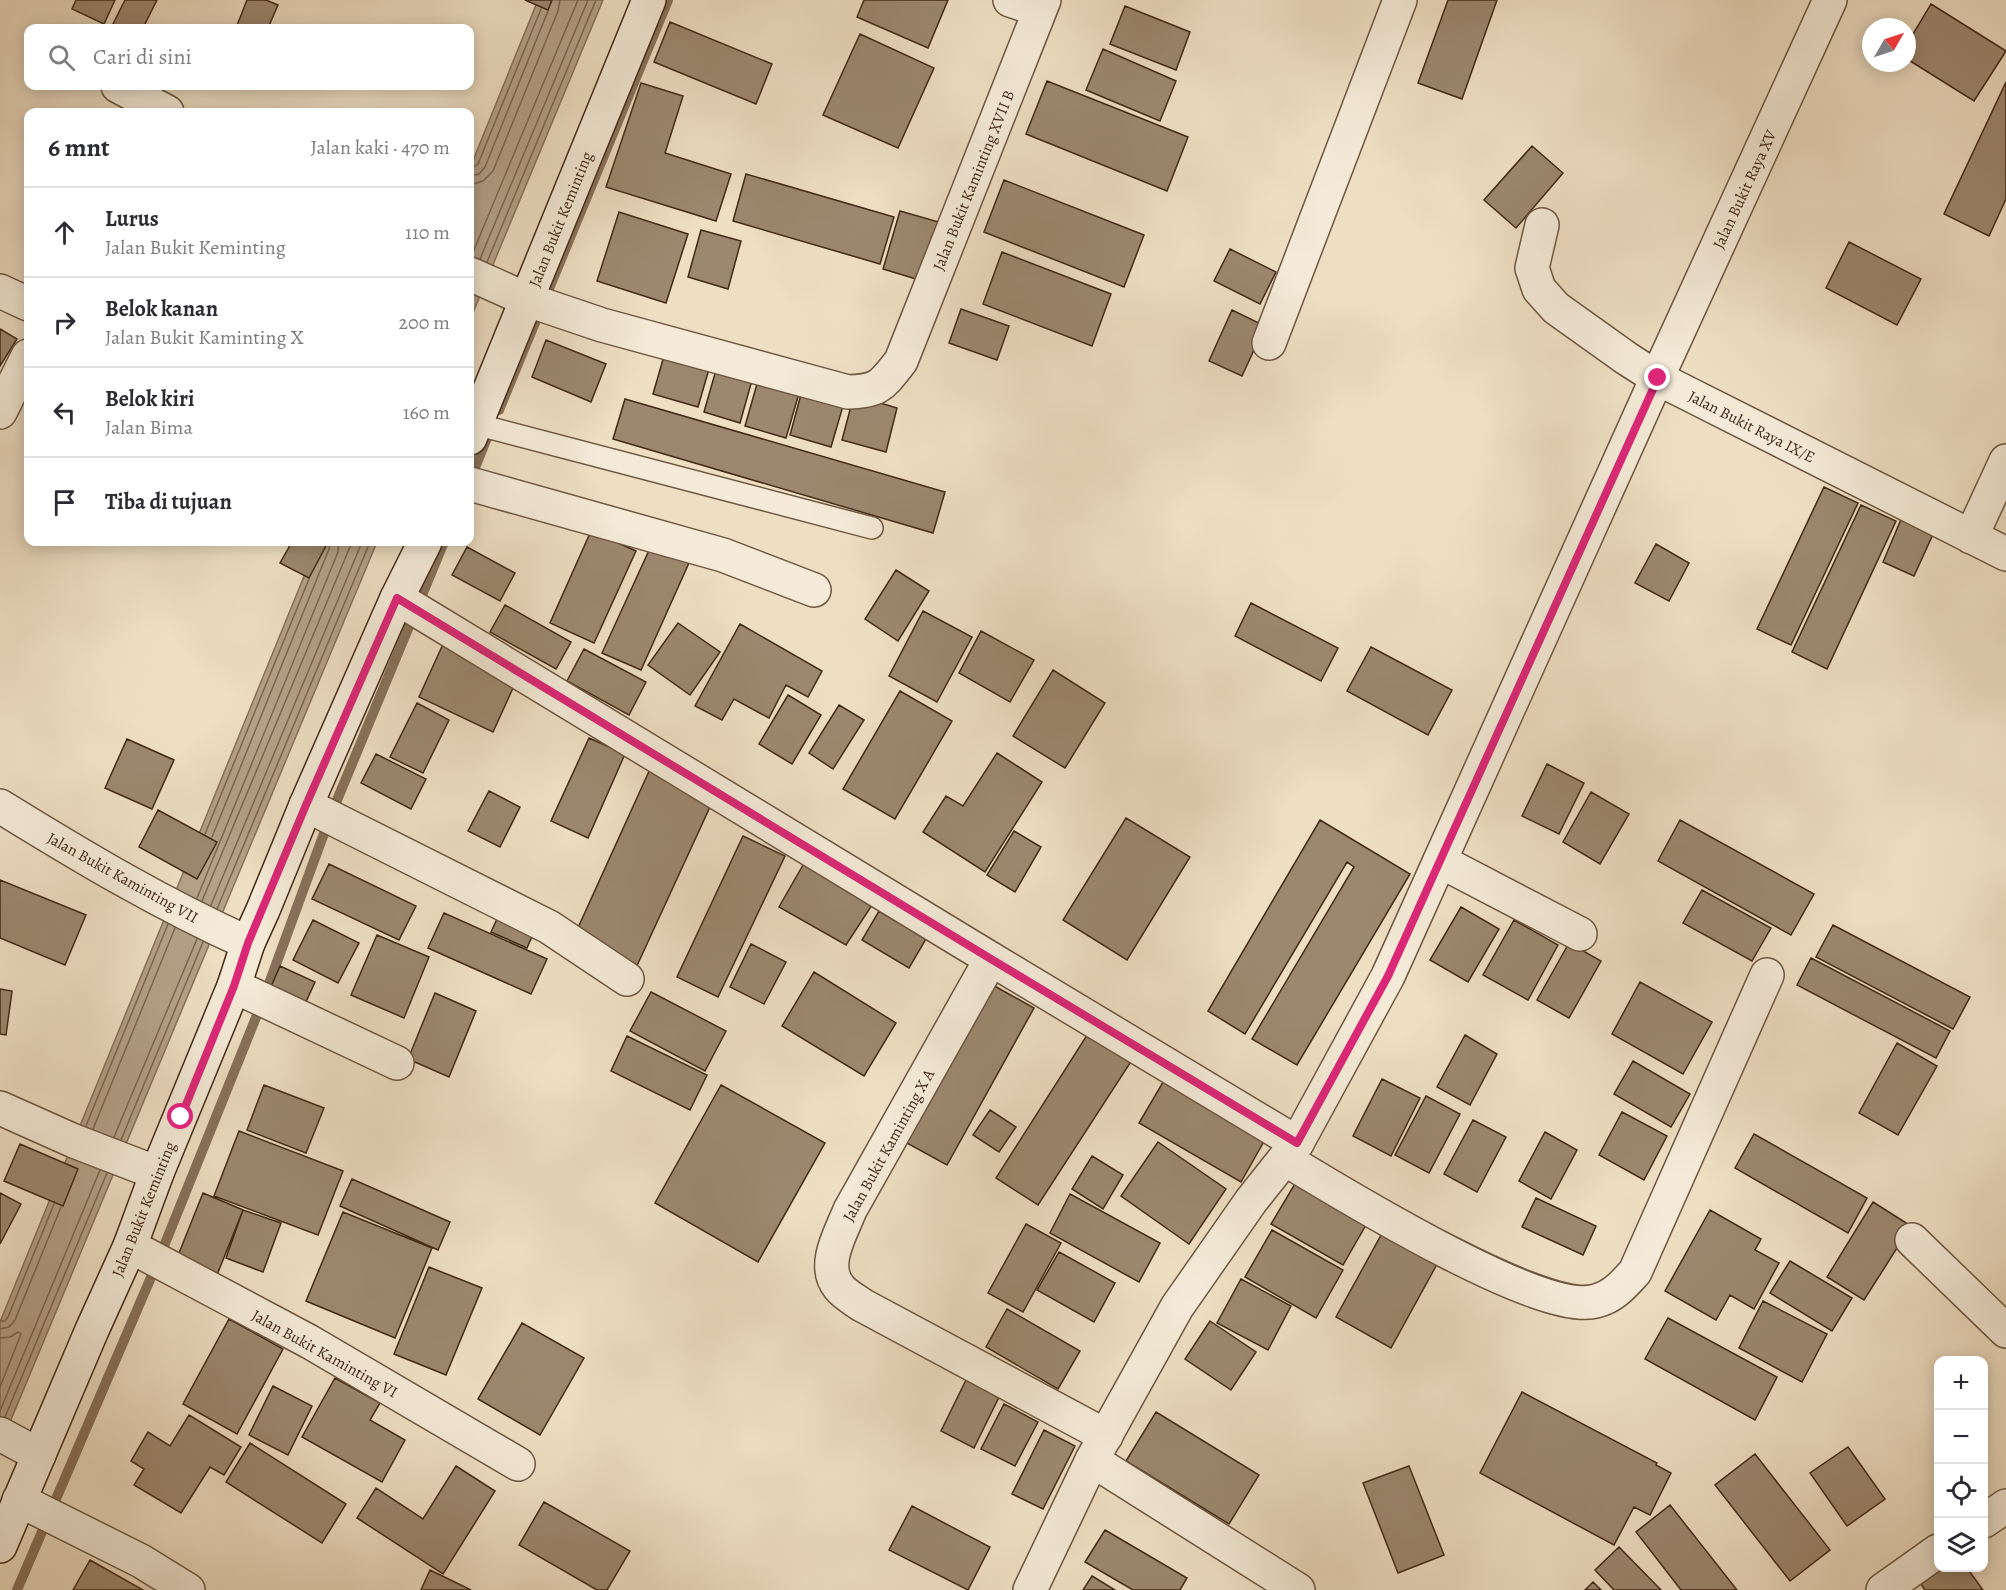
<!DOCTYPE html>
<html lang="id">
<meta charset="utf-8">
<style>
:root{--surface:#fff;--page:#f7f7f7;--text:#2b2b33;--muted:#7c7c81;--line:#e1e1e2}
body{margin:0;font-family:Alegreya,serif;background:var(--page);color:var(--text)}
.controls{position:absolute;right:18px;bottom:18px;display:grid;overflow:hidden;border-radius:12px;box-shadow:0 3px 15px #0003}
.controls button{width:54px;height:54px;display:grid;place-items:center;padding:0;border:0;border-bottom:2px solid var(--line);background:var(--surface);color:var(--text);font:30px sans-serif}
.compass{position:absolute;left:1862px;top:18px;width:54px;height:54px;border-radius:50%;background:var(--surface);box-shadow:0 3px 15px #0003;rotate:51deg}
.stop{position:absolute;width:18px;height:18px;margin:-14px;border:4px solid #db2777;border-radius:50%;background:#fff}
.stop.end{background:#db2777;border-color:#fff;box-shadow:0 2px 6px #0008}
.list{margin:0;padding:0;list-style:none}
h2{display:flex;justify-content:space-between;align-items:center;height:78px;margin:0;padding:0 24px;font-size:26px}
h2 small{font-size:20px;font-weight:400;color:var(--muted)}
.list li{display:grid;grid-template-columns:39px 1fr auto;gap:18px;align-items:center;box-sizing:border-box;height:90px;padding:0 24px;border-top:2px solid var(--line)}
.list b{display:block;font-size:22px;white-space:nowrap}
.list p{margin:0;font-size:20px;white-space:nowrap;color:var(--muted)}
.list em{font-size:20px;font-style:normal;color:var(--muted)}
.icon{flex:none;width:33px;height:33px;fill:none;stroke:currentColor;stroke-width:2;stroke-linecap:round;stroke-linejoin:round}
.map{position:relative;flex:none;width:2006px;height:1590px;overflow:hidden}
.search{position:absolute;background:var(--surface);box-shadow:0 3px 15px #0003;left:24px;top:24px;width:450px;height:66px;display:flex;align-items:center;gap:15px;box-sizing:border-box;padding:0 21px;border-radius:12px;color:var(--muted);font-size:22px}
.panel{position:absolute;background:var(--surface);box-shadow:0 3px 15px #0003;left:24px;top:108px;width:450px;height:438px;border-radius:12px}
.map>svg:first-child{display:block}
.water{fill:#b4a188;stroke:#87715a;stroke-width:1.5}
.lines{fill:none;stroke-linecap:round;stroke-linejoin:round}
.shore{stroke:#7c664f;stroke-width:1.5}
.stream{stroke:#87715a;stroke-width:10}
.building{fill:#9c886f;stroke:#432a16;stroke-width:1.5}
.service-casing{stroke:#6e5741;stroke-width:24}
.minor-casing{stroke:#6e5741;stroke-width:36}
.tertiary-casing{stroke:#6e5741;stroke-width:36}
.secondary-casing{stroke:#432a16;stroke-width:36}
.service{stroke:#f4ead7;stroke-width:21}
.minor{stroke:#f4ead7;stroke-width:33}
.tertiary{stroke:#f4ead7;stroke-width:33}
.secondary{stroke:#f4ead7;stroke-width:33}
.route{stroke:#db2777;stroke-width:8}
.labels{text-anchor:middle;stroke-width:4.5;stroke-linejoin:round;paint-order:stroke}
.street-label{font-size:16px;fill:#432a16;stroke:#f4ead7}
</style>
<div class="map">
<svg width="2006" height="1590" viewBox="0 0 2006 1590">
<rect width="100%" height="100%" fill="#eedec2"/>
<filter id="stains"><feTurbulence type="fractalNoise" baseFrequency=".00333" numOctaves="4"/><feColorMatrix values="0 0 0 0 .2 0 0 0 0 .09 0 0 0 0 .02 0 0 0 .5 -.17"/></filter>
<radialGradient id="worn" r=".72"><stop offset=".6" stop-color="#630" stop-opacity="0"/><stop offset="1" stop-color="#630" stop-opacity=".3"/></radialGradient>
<path class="water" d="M538,0H603L470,320V168Z
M318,542H377L0,1446V1322Z"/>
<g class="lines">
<path class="shore" d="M470,168L474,167L478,164L541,9
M470,176L479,174L485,167L548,11
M470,185L483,181L493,171L558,11L560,0
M471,257L578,0
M480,259L588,0
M487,262L596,0
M205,834L309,579
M212,837L329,549L330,542
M197,898L338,552L339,542
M202,901L352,542
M211,905L362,542
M217,909L370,542
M86,1126L168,924
M93,1129L175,928
M114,1137L197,939
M121,1140L203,942
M0,1321H5L8,1317L54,1204
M0,1329L9,1327L15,1320L61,1207
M0,1338L10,1337L18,1332L21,1334L0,1387
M0,1411L100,1170
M5,1417L107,1173"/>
<path class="stream" d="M499,410L668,0
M470,480L489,433
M17,1590L158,1261L263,1000L330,817L444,542"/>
</g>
<path class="building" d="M76,0H115L104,24L72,9Z
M125,0H157L143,28H121L113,24Z
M247,0H266L278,5L268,28H236Z
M525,0H552L548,10Z
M864,0H948L928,48L857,17Z
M1448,0H1497L1462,99L1418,83Z
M1931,4L2006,51L1974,101L1907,59V44Z
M1125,6L1190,32L1176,70L1110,44Z
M670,22L772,64L756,104L654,62Z
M860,34L934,68L898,148L823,115Z
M1103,49L1176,81L1160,121L1086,90Z
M1047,81L1188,137L1167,191L1026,134Z
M2006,82V199L1989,236L1944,214Z
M641,83L683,96L665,153L731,174L716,221L606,187Z
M1532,146L1563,173L1516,228L1484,200Z
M746,174L894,217L880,264L733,221Z
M1004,180L1144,235L1124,287L984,232Z
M900,211L942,223L926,282L883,269Z
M619,212L688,234L666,303L597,281Z
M701,230L741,241L728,289L688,277Z
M1849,242L1921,279L1897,325L1826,288Z
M1230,249L1276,272L1260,304L1214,281Z
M1002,252L1111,294L1092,346L983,304Z
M961,309L1009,326L997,360L949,343Z
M1232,310L1265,326L1242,376L1209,361Z
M0,329L17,339L0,366Z
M546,340L606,364L591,402L532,377Z
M666,349L711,362L698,407L653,394Z
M718,363L754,373L740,423L704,412Z
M759,377L800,390L786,438L745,426Z
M803,387L845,399L831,447L790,435Z
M854,395L897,408L886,452L842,440Z
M625,399L945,492L933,533L613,439Z
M1824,487L1858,503L1791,645L1757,629Z
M1861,505L1896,521L1827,669L1792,652Z
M1902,517L1934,532L1914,576L1883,562Z
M591,531L636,551L594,643L550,623Z
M292,542H328L309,578L280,563Z
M1656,544L1689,563L1669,601L1635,583Z
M651,546L689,563L641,670L602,653Z
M467,547L515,573L500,601L452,575Z
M896,570L929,591L898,641L865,619Z
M1251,603L1338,648L1321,681L1235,636Z
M505,605L571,642L556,669L490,632Z
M923,611L972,637L937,702L889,676Z
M678,623L720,652L690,695L648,665Z
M740,624L822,671L808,697L786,685L769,718L734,699L722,720L695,706Z
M981,631L1034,660L1010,702L959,673Z
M444,642L518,677L493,732L419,697Z
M1371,647L1452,690L1428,735L1347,691Z
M584,649L646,682L629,715L567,681Z
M1053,670L1105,703L1065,768L1013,736Z
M900,691L952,721L895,819L843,789Z
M788,695L821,715L792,764L759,744Z
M417,703L449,720L423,773L390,757Z
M839,705L864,720L833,769L809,753Z
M589,738L625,754L588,838L551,821Z
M127,739L174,760L152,809L105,788Z
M997,753L1042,782L985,872L923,832L946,796L963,806Z
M376,754L426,779L411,809L361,783Z
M1547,764L1584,783L1559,834L1522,816Z
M651,767L715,796L635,970L572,941Z
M489,791L520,807L500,847L468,831Z
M1591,792L1629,814L1600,864L1563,842Z
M158,810L217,842L197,879L139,847Z
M1126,818L1190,857L1127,960L1063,920Z
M1320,820L1410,874L1297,1065L1252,1039L1354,867L1347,862L1245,1034L1208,1011Z
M1680,820L1814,894L1791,935L1658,861Z
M1014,831L1041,847L1015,892L987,875Z
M743,836L785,856L718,997L677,977Z
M807,858L874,902L846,945L779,907Z
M329,864L416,906L399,940L312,899Z
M0,880L86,915L65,965L0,938Z
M1702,890L1771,928L1752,961L1683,923Z
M1461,907L1499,929L1468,982L1430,960Z
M502,908L537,925L527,948L491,932Z
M879,911L926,939L909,968L862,940Z
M444,913L547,959L531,994L428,948Z
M313,920L359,943L338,983L293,960Z
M1514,920L1558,945L1528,1000L1483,975Z
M1833,925L1970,997L1953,1029L1816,957Z
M377,935L429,957L404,1018L351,995Z
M1569,943L1601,961L1569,1018L1537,1000Z
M751,944L786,962L764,1004L730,987Z
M1811,958L1950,1031L1936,1058L1797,985Z
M280,966L315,982L301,1013L267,996Z
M814,972L896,1023L864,1076L782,1026Z
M1640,982L1712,1022L1683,1074L1612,1034Z
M991,984L1034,1008L947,1165L905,1142Z
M0,989L12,991L6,1035L0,1034Z
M651,992L726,1031L705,1071L630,1031Z
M435,993L476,1011L449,1077L408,1059Z
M1089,1032L1132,1060L1038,1205L996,1178Z
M1465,1035L1497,1054L1470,1105L1437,1087Z
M627,1036L707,1075L690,1110L611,1071Z
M1897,1043L1937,1066L1898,1135L1859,1113Z
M1633,1061L1690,1094L1671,1127L1614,1094Z
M1166,1077L1267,1136L1241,1182L1139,1123Z
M1382,1079L1420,1098L1391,1156L1353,1136Z
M264,1085L324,1108L306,1153L247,1130Z
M721,1085L825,1143L758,1262L655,1203Z
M1426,1096L1460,1114L1429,1173L1395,1155Z
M990,1110L1016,1127L999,1152L973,1135Z
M1622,1112L1667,1136L1644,1180L1599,1155Z
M1473,1120L1506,1137L1477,1192L1444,1174Z
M239,1131L343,1171L318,1235L214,1196Z
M1545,1132L1577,1150L1551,1199L1519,1181Z
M1754,1134L1867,1198L1848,1233L1735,1168Z
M1158,1142L1226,1189L1189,1244L1121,1196Z
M20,1144L78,1169L63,1206L4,1181Z
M1092,1156L1123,1175L1103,1209L1072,1189Z
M1299,1177L1370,1218L1343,1265L1271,1224Z
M352,1179L450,1222L438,1250L340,1206Z
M0,1193L21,1204L0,1244Z
M203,1193L243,1210L217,1275L177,1258Z
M1070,1194L1160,1243L1139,1282L1050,1233Z
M1536,1198L1596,1226L1583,1255L1522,1227Z
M1873,1202L1911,1226L1864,1300L1827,1277Z
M243,1210L281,1223L263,1272L226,1258Z
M1710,1210L1761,1239L1755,1250L1779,1263L1754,1309L1730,1295L1716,1320L1665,1291Z
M343,1212L432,1248L395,1338L306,1301Z
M1026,1224L1061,1243L1023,1312L988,1293Z
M1386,1226L1441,1257L1391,1348L1336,1317Z
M1272,1230L1343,1270L1316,1318L1245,1277Z
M1059,1252L1115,1283L1094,1322L1037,1290Z
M1790,1261L1852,1298L1832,1331L1770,1293Z
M429,1267L482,1288L446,1375L394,1354Z
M1241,1279L1291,1306L1268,1350L1217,1323Z
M1763,1301L1827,1334L1802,1382L1739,1348Z
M1007,1309L1080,1351L1058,1389L986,1347Z
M1668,1318L1777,1377L1755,1420L1645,1359Z
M229,1319L283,1349L237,1434L183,1404Z
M1210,1321L1256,1352L1231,1390L1185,1359Z
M522,1323L584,1358L540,1435L478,1399Z
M335,1378L380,1403L370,1420L405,1440L382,1482L302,1437Z
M967,1378L1000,1395L974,1448L941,1431Z
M273,1386L312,1406L288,1455L249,1435Z
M1522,1392L1657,1463L1656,1465L1671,1473L1650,1515L1634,1507L1614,1545L1480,1473Z
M1004,1404L1038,1422L1015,1466L981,1449Z
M1156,1412L1259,1475L1229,1524L1126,1461Z
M189,1415L241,1447L224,1475L210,1467L181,1513L134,1485L144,1469L131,1461L148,1432L170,1446Z
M1044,1430L1075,1446L1043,1509L1012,1494Z
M250,1443L346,1504L322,1543L226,1482Z
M1848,1447L1885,1499L1847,1526L1810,1473Z
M1755,1454L1830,1550L1790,1581L1715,1485Z
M456,1466L495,1491L443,1574L357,1518L376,1488L423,1519Z
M1409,1466L1444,1555L1398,1573L1363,1483Z
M544,1502L630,1551L607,1590H597L519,1545Z
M1670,1505L1737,1590H1681L1636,1532Z
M912,1506L990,1547L968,1590L889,1550Z
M1105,1530L1187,1578L1180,1590H1133L1085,1562Z
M1619,1547L1661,1590H1614L1595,1570Z
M90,1560L143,1590H73Z
M1942,1568H1967L1983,1590H1925L1920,1583Z
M430,1570L471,1590H421Z
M1092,1576L1115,1590H1083Z
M1593,1582L1601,1590H1585Z"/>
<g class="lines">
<defs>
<path id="service" d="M475,424L872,528"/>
<path id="minor" d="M1010,0L1040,10
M118,86L167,112
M1542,225L1532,268L1539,289L1556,308L1626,358L1657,378L2006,554
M470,274L528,300L602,325L848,392C880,391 882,385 901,361L1044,0
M0,291L28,304
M1269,343L1400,0
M0,412L28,356
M470,484L723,555L814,590
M1971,537L2006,461
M397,598L991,959L1297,1143
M306,805L549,927L627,979
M0,806C81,856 161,904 248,943
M1440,861L1580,934
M991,959L850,1210C841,1233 821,1265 839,1287C844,1294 855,1300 862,1305L1106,1436
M234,986L397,1063
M0,1108L74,1141L157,1173
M1285,1159C1338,1191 1542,1317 1596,1301C1613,1297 1623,1285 1635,1272L1767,975
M1912,1240L2006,1331
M130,1246L310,1342L518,1464
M0,1434L39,1455
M1092,1460L1298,1590
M19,1500L141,1561L188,1590
M1984,1521L2006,1506
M1883,1590L1938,1551"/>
<path id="tertiary" d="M1030,1590L1092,1460L1177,1307L1251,1201L1297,1143L1388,976L1657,378L1830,0"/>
<path id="secondary" d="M470,438L649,0
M0,1546L92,1330L130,1246L157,1173L234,986L248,943L263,910L306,805L397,598L425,542"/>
</defs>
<use href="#service" class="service-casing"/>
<use href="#minor" class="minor-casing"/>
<use href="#tertiary" class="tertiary-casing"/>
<use href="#secondary" class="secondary-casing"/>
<use href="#service" class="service"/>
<use href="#minor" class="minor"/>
<use href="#tertiary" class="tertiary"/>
<use href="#secondary" class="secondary"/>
</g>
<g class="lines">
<path class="route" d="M181,1117L234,986L248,943L306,805L397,598L991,959L1297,1143L1388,976L1658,378"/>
</g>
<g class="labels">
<g class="street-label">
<text transform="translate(973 180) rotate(-68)" y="6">Jalan Bukit Kaminting XVII B</text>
<text transform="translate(1744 189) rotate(-65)" y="6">Jalan Bukit Raya XV</text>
<text transform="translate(560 219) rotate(-68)" y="6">Jalan Bukit Keminting</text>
<text transform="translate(1752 426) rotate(27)" y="6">Jalan Bukit Raya IX/E</text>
<text transform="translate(123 877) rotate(29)" y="6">Jalan Bukit Kaminting VII</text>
<text transform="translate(888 1145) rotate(-61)" y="6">Jalan Bukit Kaminting X A</text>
<text transform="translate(143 1209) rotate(-68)" y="6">Jalan Bukit Keminting</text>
<text transform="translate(325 1353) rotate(29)" y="6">Jalan Bukit Kaminting VI</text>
</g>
</g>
<rect width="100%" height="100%" filter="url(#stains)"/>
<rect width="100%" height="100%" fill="url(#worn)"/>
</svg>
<div class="controls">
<button>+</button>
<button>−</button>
<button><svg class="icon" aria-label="locate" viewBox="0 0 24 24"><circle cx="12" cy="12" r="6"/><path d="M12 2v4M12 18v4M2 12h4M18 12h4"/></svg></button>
<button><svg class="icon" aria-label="layers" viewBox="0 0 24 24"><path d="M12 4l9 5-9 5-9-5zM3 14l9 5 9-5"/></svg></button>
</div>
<svg class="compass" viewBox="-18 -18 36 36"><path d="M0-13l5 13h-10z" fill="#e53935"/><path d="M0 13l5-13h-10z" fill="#7c7c81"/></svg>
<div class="stop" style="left:181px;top:1117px"></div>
<div class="stop end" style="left:1658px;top:378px"></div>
<div class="search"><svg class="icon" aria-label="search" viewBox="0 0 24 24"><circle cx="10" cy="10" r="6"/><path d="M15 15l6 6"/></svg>Cari di sini</div>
<section class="panel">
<h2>6 mnt<small>Jalan kaki · 470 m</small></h2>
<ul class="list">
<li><svg class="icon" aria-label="ahead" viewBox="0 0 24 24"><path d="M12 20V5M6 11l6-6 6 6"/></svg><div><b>Lurus</b><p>Jalan Bukit Keminting</p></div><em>110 m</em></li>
<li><svg class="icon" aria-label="right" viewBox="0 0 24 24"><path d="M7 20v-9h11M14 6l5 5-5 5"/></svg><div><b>Belok kanan</b><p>Jalan Bukit Kaminting X</p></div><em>200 m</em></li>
<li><svg class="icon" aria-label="left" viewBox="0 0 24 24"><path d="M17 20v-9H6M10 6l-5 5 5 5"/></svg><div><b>Belok kiri</b><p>Jalan Bima</p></div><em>160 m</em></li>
<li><svg class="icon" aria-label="arrive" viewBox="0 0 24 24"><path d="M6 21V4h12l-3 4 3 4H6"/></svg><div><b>Tiba di tujuan</b></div></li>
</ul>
</section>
</div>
